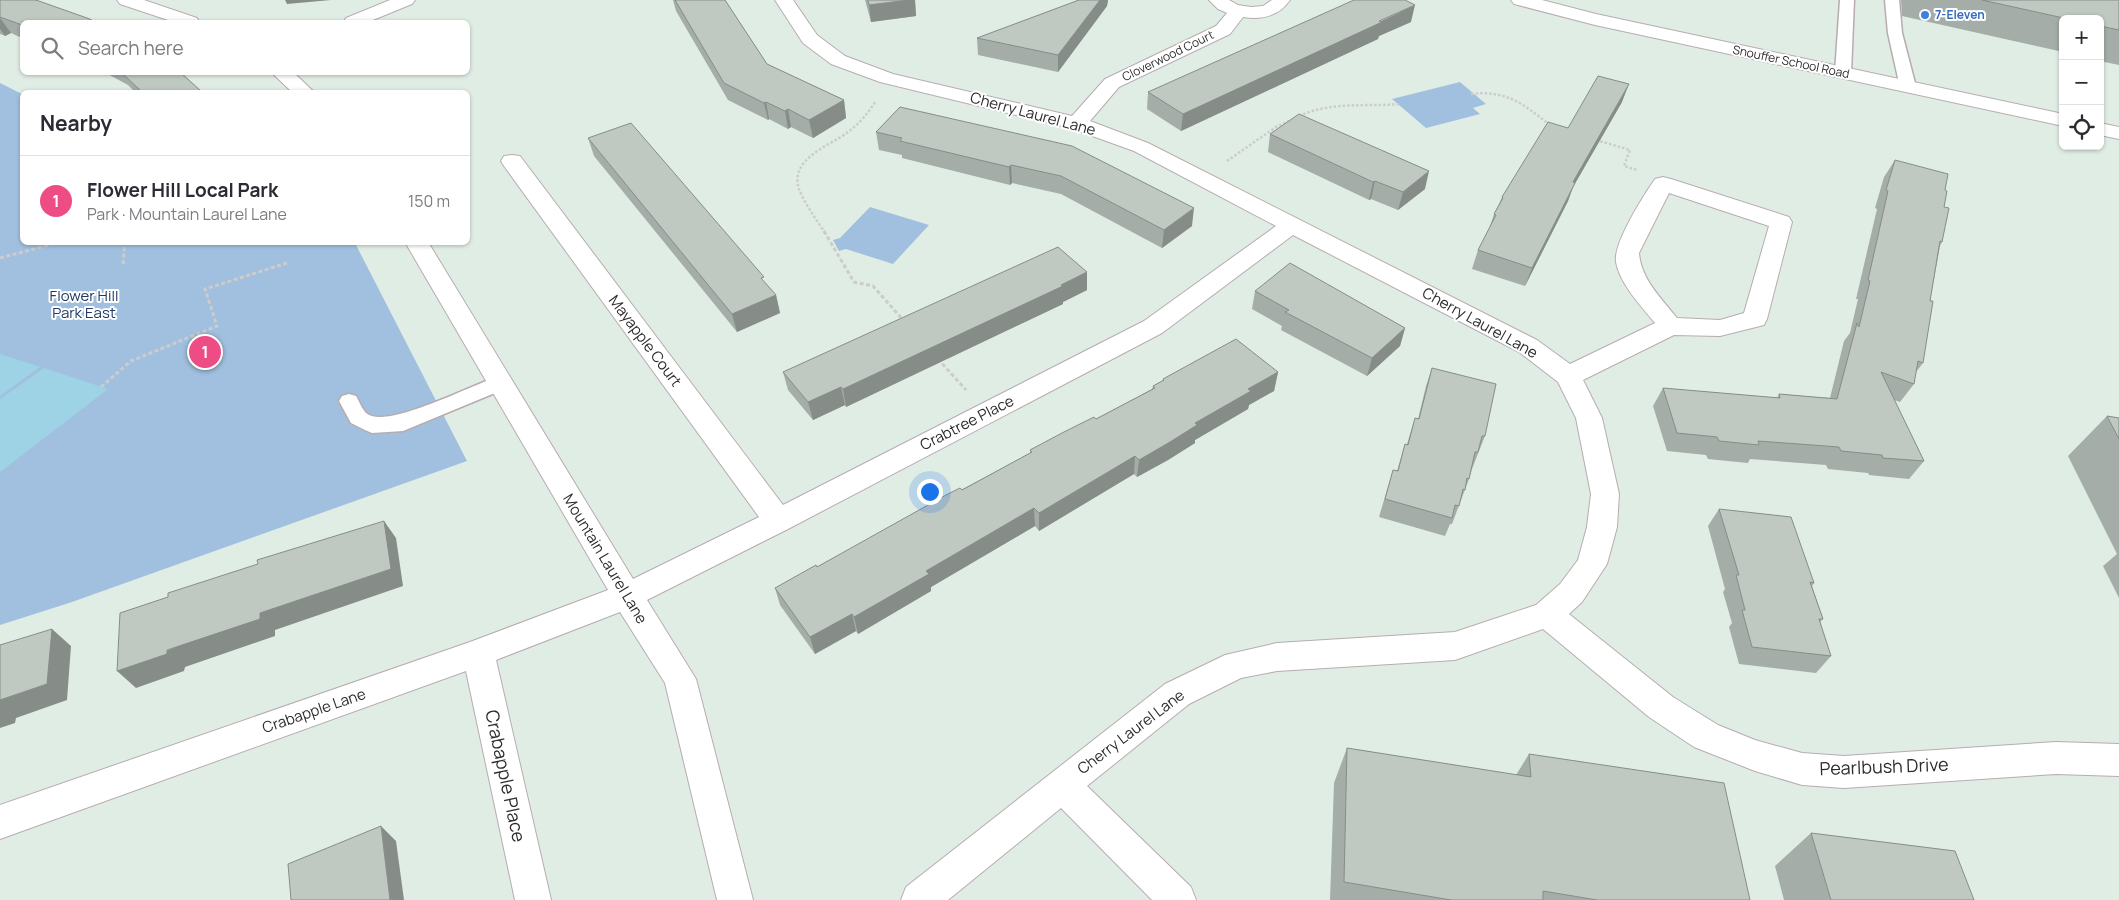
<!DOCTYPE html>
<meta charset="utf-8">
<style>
:root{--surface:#fff;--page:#f7f7f7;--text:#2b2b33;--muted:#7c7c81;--line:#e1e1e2;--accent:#ed4c85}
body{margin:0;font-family:Manrope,sans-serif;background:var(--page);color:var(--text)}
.controls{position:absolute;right:15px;top:15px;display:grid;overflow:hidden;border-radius:8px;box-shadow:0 1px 4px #0004}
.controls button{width:45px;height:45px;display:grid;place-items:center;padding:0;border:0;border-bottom:1px solid var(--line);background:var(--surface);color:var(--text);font:25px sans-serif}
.you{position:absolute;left:929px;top:491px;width:18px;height:18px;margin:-12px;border:4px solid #fff;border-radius:50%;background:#1a73e8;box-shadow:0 0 0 8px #1a73e833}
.badge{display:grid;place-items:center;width:32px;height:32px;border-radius:50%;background:var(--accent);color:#fff;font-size:16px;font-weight:700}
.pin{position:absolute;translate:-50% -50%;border:2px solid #fff;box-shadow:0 1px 5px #0006}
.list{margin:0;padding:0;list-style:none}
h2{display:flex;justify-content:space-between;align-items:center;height:65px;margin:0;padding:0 20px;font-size:21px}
h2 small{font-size:16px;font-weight:400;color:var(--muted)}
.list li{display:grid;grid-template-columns:32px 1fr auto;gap:15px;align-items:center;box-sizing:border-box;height:90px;padding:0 20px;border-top:1px solid var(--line)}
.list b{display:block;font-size:19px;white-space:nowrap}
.list p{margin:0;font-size:16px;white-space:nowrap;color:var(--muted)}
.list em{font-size:16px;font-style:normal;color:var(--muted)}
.icon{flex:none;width:28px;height:28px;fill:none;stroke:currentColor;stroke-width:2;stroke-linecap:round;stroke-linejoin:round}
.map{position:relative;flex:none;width:2119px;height:900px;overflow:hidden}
.search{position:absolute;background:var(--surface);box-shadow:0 1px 4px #0004;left:20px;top:20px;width:450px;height:55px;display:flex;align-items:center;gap:12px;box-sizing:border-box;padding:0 18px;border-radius:8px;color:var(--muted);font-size:19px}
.panel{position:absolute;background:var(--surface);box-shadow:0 1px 4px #0004;left:20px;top:90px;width:450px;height:155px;border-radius:8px}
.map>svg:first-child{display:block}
.green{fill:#a1c0df}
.pitch{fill:#9dd3e5}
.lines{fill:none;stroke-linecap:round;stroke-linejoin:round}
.lane-casing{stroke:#b7acb0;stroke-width:3}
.street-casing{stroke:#b7acb0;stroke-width:2}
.secondary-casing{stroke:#b7acb0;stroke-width:2}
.path-far1{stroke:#ccc;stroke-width:2.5;stroke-dasharray:2.5 2;stroke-linecap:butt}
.path{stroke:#ccc;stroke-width:3;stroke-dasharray:4 2.5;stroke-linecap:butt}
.lane{fill:#fff;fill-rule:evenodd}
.street{fill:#fff;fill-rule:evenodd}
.secondary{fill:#fff;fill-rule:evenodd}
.wall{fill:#a4ada7}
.shaded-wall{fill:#868d88}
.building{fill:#bfc9c2;stroke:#868d88}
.shop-dot{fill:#3f7fe0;stroke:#fff;stroke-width:2}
.labels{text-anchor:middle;stroke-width:4;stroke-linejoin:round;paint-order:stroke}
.far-shop-label{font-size:12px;font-weight:bold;fill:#366cbe;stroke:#fff;text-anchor:start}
.far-street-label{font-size:12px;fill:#2c2c2c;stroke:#fff}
.street-label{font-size:15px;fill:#2c2c2c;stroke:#fff}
.park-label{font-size:15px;fill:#203a65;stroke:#fff}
.near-street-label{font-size:18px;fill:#2c2c2c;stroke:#fff}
</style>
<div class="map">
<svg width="2119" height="900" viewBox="0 0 2119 900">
<rect width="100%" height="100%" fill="#e0ede5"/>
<path class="green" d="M1460,82L1486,104L1473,108L1480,114L1426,128L1392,99Z
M0,83L22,94V242L355,243L467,461L72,602L0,625Z
M870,207L929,225L893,264L846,249L839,251L833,240L840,238Z"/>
<path class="pitch" d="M0,354L40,367L0,396Z
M44,368L108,389L0,472V399Z"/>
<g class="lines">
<defs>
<path id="lane" d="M1840,0H1854L1851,73L1848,76H1838L1835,73Z
M1885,0H1899L1902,33L1916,87L1913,90H1903L1900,87L1888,33Z
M500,376L507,378L510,383L507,388L403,431L372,433L365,430L351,423L339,401L342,396L349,394L356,396C359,401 362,409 366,413C385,431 475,383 500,376Z"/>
<path id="street" d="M117,0H144L197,18L199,22H174L120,4Z
M390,0H415L412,4L368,22H344L346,18Z
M775,0H793L817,35L845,56L893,74L1072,116L1105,79L1216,26L1227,13L1218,9L1209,0H1229L1238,5L1251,7L1263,6L1272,0H1290C1279,16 1262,20 1243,17L1230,34L1119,87L1090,121L1148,143L1537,340L1570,364L1655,323C1641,306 1620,284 1616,262C1613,243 1644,195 1655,179L1663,177L1671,179L1789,217L1792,222L1767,319L1764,325L1720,336L1674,335L1583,380L1602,418L1619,494L1617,527L1607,564L1582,602L1569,614L1673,697L1718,725L1755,740L1802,753L1844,756L2056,742L2119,744V776L2056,774L1844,788L1802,785L1755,771L1694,747L1649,717L1543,629L1455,660L1277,671L1241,678L1189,704L1087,786L1191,887L1196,900H1152L1061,808L948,900H901L906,887L1165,684L1225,655L1277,643L1455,632L1536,605L1560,584L1578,560L1587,527L1591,494L1576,418L1558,382L1519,352L1293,235L1162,333L788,529L647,600L696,679L753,900H717L665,683L620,612L496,660L551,900H515L466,671L0,839V805L470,642L608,590L405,242H428L633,579L759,517L504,166L501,161L504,156L512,155L520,156L783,505L1144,321L1276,226L1134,151L1070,128L880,82L831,64L803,43ZM1669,193L1769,226L1744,313L1720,320L1677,318C1661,298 1641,279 1639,253Z
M271,72H293L314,92H292Z"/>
<path id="secondary" d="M1511,0H1542L1596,14L2063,114V126L1595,25L1514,4Z
M2100,123L2119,127V139L2100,135Z"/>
</defs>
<use href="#lane" class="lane-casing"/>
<use href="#street" class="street-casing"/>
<use href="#secondary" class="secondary-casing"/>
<path class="path-far1" d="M1471,94C1507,90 1523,104 1550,125
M1299,116C1332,101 1366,107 1401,104
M1596,140L1630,150L1624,166L1637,170
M1227,161L1276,127L1289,121
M825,233C817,220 804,203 799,189C789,158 830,146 848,132C859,124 868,113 876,101"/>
<path class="path" d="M824,231L854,282L873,286L904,321
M0,258L60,242
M123,264L125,242
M938,359L966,390
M101,387L131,361L217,326L205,289L287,263"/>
<use href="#lane" class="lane"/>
<use href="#street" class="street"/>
<use href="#secondary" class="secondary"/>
</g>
<path class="wall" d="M0,0L22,22V38L11,33L5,36L0,34Z
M673,0H725L767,64L844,100L846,118L813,138L791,127L788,129L769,119L768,120L728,100L676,11Z
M865,0H915L916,16L871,22Z
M1079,0H1108L1107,6L1058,72L978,55L977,38Z
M1901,0H2119V65L2100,61V19H2063V52L1902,16Z
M1411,22L1379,36L1378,39L1181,131L1147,109L1148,92Z
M104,72H180L202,92H135L128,85Z
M1622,102L1573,187L1568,201L1525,286L1472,269L1478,250L1488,232L1494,214L1499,204L1502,197L1568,128Z
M900,107L1192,226L1162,248L1061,194L1012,183L1010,185L902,158V155L879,150L876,132Z
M1270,134L1425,189L1398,210L1371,199L1369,200L1268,152Z
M588,138L765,283L776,295L780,313L737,332L594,156Z
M1895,160L1945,190L1942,242L1940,246L1930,301L1923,363L1916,372L1914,384L1900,402L1894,400L1924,461L1909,479L1869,475L1868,473L1828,469L1826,465L1750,459L1748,463L1708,459L1706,455L1667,451L1653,406L1663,388L1777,398L1779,394L1830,398L1844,341L1850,333L1858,299H1856L1877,209L1875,208L1884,177Z
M1087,272V290L1063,302V304L846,407L845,405L813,420L788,390L783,372Z
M1255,291L1405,328L1400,346L1367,376L1281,330L1282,326L1252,309Z
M1432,368L1485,436L1472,469L1469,479L1452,524H1450L1445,536L1379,517L1393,470L1397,471L1405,444H1407L1415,418L1418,419L1426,386Z
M1278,372L1274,391L1249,405L1248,409L1195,440V443L1168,460L1137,477L1134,474L1039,531L1035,526L931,587V591L858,634L856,631L815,654L780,605L775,588L817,567L1030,453V450L1096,419L1152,389L1153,386L1162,381L1163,379Z
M2107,416L2119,418V598L2103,566L2117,554L2068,456Z
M1719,509L1814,583L1812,586L1823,619L1820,622L1831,656L1816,673L1739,664L1729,627L1732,623L1723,592L1725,589L1708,526Z
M1347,748L1516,775L1529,754L1750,900H1330L1334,783Z
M1811,833L1974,900H1784L1775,866Z"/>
<path class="shaded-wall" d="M285,0H331L287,4Z
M909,0H915L916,16L871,22L869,5Z
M1100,0H1108L1107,6L1058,72V55Z
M1415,5L1411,22L1379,36L1378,39L1181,131L1183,114Z
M0,18L11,33L5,36L0,29Z
M1629,84L1622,102L1573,187L1568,201L1525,286L1532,268L1573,182Z
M844,100L846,118L813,138L809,120Z
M766,102L769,119L768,120L764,103Z
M788,109L791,127L788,129L785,111Z
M1011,165L1012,183L1010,185L1009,167Z
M1429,171L1425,189L1398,210L1403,192Z
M1375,181L1371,199L1369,200L1373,182Z
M1194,208L1192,226L1162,248L1164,230Z
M1087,272V290L1063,302V304L846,407L843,389Z
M776,295L780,313L737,332L732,314Z
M1405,328L1400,346L1367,376L1372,358Z
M1278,372L1274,391L1249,405L1248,409L1195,440V443L1168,460L1137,477L1139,460L1248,389Z
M841,387L845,405L813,420L808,402Z
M1135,456L1134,474L1039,531V513Z
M1034,508L1035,526L931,587V591L858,634L854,617L926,571Z
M384,521L396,538L403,586L275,630V636L185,667L184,671L136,688L117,671L260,613Z
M852,614L856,631L815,654L810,637Z
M52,629L71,646L67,700L16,718L15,723L0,728V700Z
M381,826L396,841L404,900H390Z"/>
<path class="building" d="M0,0H37H36L87,18L96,22H22V25L0,17Z
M675,0H725L767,64L844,100L809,120L788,109L785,111L766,102L764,103L724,83Z
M868,0H909L869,5Z
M1079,0H1100L1058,55L977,38Z
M1354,0H1405L1415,5L1379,21L1382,22L1183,114L1148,92Z
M1982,0H2119V30L2100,26V19H2068Z
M121,72H180L202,92H142Z
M1598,76L1629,84L1573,182L1575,183L1532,268L1478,250L1496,215L1494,214L1503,198L1502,197L1548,122L1568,128Z
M900,107L1072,146L1194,208L1164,230L1061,176L1011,165L1009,167L900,141L902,138L876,132Z
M1299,114L1429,171L1403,192L1375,181L1373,182L1270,134Z
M631,123L764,277L761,278L776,295L732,314L588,138Z
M1895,160L1948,174L1945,190L1947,191L1944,207L1949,208L1942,242L1940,241L1930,301H1933L1923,363L1918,361L1914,384L1881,372L1924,461L1883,458L1882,455L1841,451L1839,447L1758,441L1759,445L1719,441L1717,437L1677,433L1663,388L1780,398L1779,394L1837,399L1857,323L1859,327L1870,281L1868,280L1888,191L1886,190Z
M1058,247L1087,272L1061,285L1063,286L843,389L841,387L808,402L783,372Z
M1290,263L1405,328L1372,358L1285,312L1289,310L1255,291Z
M1236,339L1278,372L1248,389L1251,391L1195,423L1197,425L1170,442L1139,460L1135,456L1039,513L1034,508L926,571L929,574L854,617L852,614L810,637L775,588L816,565L817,567L946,495L960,488L962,490L1032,452L1030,450L1062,433L1094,417L1096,419L1155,388L1153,386L1164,380L1163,379Z
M1432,368L1496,384L1485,436H1482L1478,452H1475L1469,479L1467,478L1465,490L1463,489L1459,506L1455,505L1452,518L1385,499L1393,470L1398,471L1405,444L1408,445L1415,418L1419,419Z
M2107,416L2119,418V439Z
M1719,509L1791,517L1814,583L1810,582L1823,619H1819L1831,656L1752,647L1742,610H1745L1736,575H1739Z
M384,521L391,569L260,613V619L167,650V654L117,671L120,613L168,597V593L258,564L257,560Z
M52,629L47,684L0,700V645Z
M1347,748L1531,777L1529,754L1724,783L1750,900H1597L1543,891V900H1451L1344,882Z
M381,826L390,900H291L288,864Z
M1811,833L1955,851L1974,900H1831Z"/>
<circle class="shop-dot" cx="1925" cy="15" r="5"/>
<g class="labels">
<g class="far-shop-label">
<text x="1935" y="19">7-Eleven</text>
</g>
<g class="far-street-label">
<text transform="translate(1168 56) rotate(-26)" y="4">Cloverwood Court</text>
<text transform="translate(1791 62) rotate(12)" y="4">Snouffer School Road</text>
</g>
<g class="street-label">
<text transform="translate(1033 114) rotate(15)" y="5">Cherry Laurel Lane</text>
<text transform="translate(1480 323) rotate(29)" y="5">Cherry Laurel Lane</text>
<text transform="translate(645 341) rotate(53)" y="5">Mayapple Court</text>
<text transform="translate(967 423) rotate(-27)" y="5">Crabtree Place</text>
<text transform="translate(605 559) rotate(59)" y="5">Mountain Laurel Lane</text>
<text transform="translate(314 711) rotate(-19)" y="5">Crabapple Lane</text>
<text transform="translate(1131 732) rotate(-37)" y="5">Cherry Laurel Lane</text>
</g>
<g class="park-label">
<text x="84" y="301">Flower Hill<tspan x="84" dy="17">Park East</tspan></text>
</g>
<g class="near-street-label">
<text transform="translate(1884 767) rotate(-2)" y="6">Pearlbush Drive</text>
<text transform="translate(505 776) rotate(78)" y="6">Crabapple Place</text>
</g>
</g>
</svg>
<div class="controls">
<button>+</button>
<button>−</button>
<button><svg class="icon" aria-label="locate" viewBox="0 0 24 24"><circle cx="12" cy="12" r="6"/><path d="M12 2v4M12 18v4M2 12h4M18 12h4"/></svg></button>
</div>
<div class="you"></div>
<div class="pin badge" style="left:205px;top:352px">1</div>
<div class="search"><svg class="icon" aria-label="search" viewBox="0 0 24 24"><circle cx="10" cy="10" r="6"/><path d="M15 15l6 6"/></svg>Search here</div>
<section class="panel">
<h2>Nearby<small></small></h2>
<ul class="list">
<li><span class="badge">1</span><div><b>Flower Hill Local Park</b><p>Park · Mountain Laurel Lane</p></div><em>150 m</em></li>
</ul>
</section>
</div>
